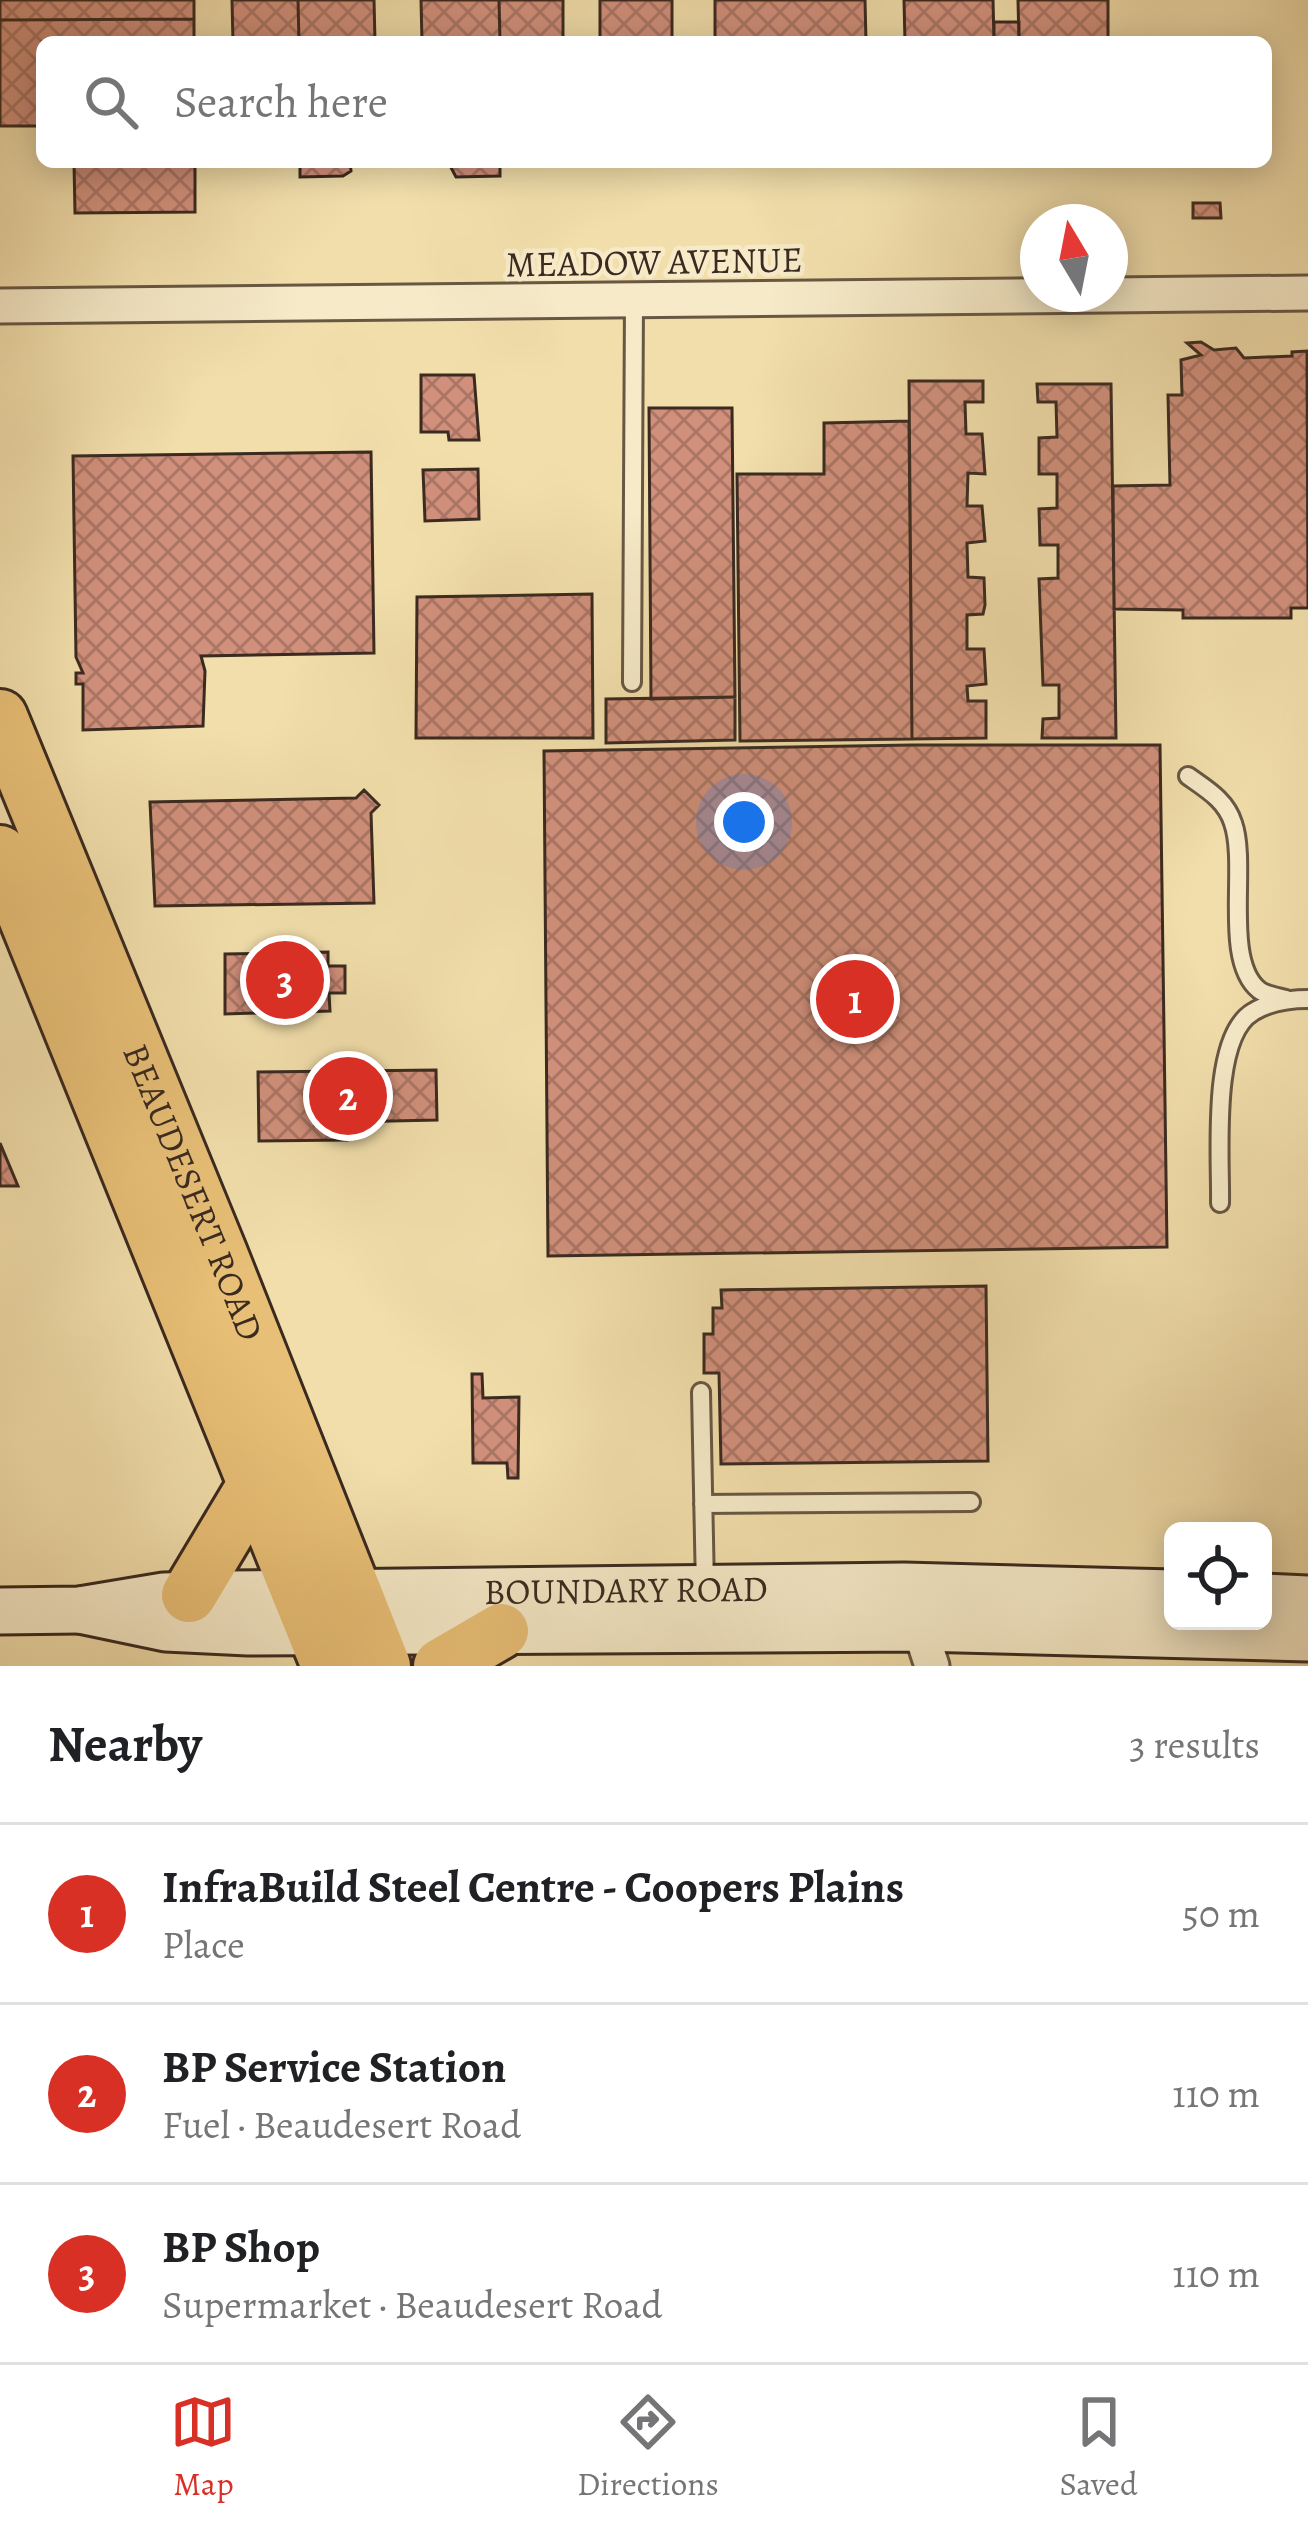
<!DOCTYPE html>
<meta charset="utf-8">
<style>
:root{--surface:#fff;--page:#f2f2f2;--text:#202124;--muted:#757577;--line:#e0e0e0;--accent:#d93025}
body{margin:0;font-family:Alegreya,serif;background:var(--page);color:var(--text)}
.controls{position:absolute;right:36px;bottom:36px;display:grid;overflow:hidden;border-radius:18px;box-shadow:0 6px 30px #0003}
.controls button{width:108px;height:108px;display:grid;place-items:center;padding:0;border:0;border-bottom:3px solid var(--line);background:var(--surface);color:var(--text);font:60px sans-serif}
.compass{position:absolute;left:1020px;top:204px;width:108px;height:108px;border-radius:50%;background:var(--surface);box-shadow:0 6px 30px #0003;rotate:350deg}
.you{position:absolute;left:744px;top:822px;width:42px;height:42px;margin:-30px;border:9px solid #fff;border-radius:50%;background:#1a73e8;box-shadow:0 0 0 18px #1a73e833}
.badge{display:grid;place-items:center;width:78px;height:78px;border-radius:50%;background:var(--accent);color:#fff;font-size:39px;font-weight:700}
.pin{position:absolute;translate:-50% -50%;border:6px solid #fff;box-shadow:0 3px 12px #0006}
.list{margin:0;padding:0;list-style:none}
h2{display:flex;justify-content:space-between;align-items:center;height:156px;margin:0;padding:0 48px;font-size:51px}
h2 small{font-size:39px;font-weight:400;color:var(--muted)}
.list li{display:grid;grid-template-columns:78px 1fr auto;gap:36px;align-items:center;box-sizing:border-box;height:180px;padding:0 48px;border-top:3px solid var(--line)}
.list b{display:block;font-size:45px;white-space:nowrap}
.list p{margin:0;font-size:39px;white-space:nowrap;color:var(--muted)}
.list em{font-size:39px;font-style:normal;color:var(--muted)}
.icon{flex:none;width:66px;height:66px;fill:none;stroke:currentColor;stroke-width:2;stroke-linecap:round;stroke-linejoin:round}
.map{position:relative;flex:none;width:1308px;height:1666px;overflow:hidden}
.search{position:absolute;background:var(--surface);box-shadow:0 6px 30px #0003;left:36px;right:36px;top:36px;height:132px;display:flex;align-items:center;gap:30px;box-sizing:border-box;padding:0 42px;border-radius:18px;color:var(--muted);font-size:45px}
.sheet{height:696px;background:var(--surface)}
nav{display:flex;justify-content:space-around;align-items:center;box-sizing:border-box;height:168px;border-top:3px solid var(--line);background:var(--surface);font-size:33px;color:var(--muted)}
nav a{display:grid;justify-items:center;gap:6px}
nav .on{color:var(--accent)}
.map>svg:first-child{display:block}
.building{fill:url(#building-cross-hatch);stroke:#3a2a20;stroke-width:3}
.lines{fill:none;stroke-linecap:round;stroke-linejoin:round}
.service-casing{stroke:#685743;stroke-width:22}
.minor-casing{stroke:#685743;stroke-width:39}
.secondary-casing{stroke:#3a2a20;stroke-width:51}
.trunk-casing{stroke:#3a2a20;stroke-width:60}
.service{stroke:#f6eac8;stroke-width:16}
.minor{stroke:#f6eac8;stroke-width:33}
.secondary{stroke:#f6eac8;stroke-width:45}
.trunk{stroke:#e8bf76;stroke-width:54}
.labels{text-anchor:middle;stroke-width:9;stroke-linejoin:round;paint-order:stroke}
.street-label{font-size:36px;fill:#3a2a20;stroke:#f6eac8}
</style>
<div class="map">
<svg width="1308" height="1666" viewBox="0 0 1308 1666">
<defs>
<pattern id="building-cross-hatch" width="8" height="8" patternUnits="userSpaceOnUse" patternTransform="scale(3)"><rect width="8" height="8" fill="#d1907c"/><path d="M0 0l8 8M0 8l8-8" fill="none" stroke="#ab7665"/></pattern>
</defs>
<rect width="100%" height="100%" fill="#f1deab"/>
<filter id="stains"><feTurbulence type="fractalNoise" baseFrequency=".00167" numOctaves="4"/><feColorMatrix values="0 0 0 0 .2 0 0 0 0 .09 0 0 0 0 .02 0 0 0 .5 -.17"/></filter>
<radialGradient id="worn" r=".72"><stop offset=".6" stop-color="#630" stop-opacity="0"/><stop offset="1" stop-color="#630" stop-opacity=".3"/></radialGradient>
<path class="building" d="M0,0H194V19L0,20Z
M232,0H298L299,42H233Z
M298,0H374L375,42H299Z
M421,0H499L500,42H422Z
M499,0H563V42H500Z
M600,0H672V42H600Z
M715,0H865L866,42H715Z
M904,0H993L994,42H905Z
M1018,0H1108V42H1019Z
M194,19V42H42V126H0V20Z
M994,22H1019V42H994Z
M195,162V212L75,213L74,163Z
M300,162H350L351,171L343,176L300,177Z
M448,162H500V176L456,177Z
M1193,203H1220L1221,218H1193Z
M1201,342L1214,350L1236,348L1244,358L1292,356V352L1307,351L1308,608H1291V618H1183V610L1114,609L1113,486L1170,485L1168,395H1182L1181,360L1201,355L1187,343Z
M421,375H474L479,440H449L448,432H421Z
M909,381H983V402H965L966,434H982L985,474L968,473L967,506H982L985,541L967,543L968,577L984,578L985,605L983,614L967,615V649H984L986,684L967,686L968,701H986V738L912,739Z
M1037,384H1111L1116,738H1042L1043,719L1059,718V685H1043L1039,579L1058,578V545H1040L1039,509L1057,508V474H1039V438L1057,437L1056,402H1038Z
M649,408H732L735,697L651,699Z
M909,421L912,739L740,741L737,474H824V423Z
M371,452L374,653L201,656L205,671L203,726L83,730V684H76V673H83L76,657L73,456Z
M478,469L479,519L425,521L423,470Z
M592,594L593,738H416L417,597Z
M735,697V740L606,743V699Z
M912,745H1160L1167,1247L548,1256L544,751Z
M364,790L379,805L371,813L374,903L155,906L150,802L356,798Z
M328,952V966H345V993H329L330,1011L225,1014V954Z
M436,1070L437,1120L346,1122L347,1140L259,1141L258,1072Z
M0,1143L18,1186H0Z
M986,1286L988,1461L721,1464L719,1373H704V1334H713V1308H722L721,1290Z
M472,1374H482L483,1398L519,1397L518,1478H508L507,1463H473Z"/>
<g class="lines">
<defs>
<path id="service" d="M632,682L634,301
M1188,776C1206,789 1226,800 1233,823C1248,865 1222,960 1259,990C1265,995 1279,997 1286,999
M1220,1203C1221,1158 1210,1037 1253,1012C1269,1002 1290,999 1308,999
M701,1392L705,1588
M703,1504L971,1502"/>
<path id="minor" d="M0,306L1308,293
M914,1611L932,1666"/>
<g id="secondary">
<path d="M1263,1597L1308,1599"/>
<path d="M80,1610L166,1628L248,1632L920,1628L1308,1638"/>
<path id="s1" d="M0,1611L80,1610L164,1596L229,1594L904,1586L1173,1593"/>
</g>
<g id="trunk">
<path id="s2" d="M0,717L220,1254L383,1666"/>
<path d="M0,853L329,1666"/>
<path d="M189,1595L256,1483"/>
<path d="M441,1666L501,1631"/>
</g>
</defs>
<use href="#service" class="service-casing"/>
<use href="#minor" class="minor-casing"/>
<use href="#secondary" class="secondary-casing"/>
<use href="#trunk" class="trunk-casing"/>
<use href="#service" class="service"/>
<use href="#minor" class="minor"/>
<use href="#secondary" class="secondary"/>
<use href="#trunk" class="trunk"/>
</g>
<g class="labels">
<g class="street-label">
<text transform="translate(654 261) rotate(-1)" y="13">MEADOW AVENUE</text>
<text dy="13" stroke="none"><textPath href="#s2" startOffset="513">BEAUDESERT ROAD</textPath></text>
<text dy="13" stroke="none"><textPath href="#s1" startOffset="627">BOUNDARY ROAD</textPath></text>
</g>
</g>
<rect width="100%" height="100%" filter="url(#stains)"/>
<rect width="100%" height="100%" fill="url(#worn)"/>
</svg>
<div class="controls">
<button><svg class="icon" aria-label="locate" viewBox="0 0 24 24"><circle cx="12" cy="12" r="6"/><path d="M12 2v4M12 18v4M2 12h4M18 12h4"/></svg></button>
</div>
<svg class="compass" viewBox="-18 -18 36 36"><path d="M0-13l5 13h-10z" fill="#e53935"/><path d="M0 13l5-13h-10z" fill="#757577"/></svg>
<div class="you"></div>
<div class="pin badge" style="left:855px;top:999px">1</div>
<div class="pin badge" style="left:348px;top:1096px">2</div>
<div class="pin badge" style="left:285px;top:980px">3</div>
<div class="search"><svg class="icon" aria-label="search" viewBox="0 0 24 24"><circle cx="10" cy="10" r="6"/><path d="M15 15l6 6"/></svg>Search here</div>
</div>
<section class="sheet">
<h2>Nearby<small>3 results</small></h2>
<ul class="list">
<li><span class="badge">1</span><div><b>InfraBuild Steel Centre - Coopers Plains</b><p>Place</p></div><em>50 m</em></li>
<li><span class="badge">2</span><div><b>BP Service Station</b><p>Fuel · Beaudesert Road</p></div><em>110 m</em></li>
<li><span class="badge">3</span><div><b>BP Shop</b><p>Supermarket · Beaudesert Road</p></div><em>110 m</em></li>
</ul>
</section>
<nav>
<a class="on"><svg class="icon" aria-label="map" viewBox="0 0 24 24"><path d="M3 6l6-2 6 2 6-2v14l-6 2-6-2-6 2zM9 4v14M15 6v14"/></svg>Map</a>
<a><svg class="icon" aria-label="directions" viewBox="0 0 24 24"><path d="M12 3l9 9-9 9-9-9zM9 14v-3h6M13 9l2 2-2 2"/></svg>Directions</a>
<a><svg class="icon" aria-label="saved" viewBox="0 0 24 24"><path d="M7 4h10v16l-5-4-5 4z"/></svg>Saved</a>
</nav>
